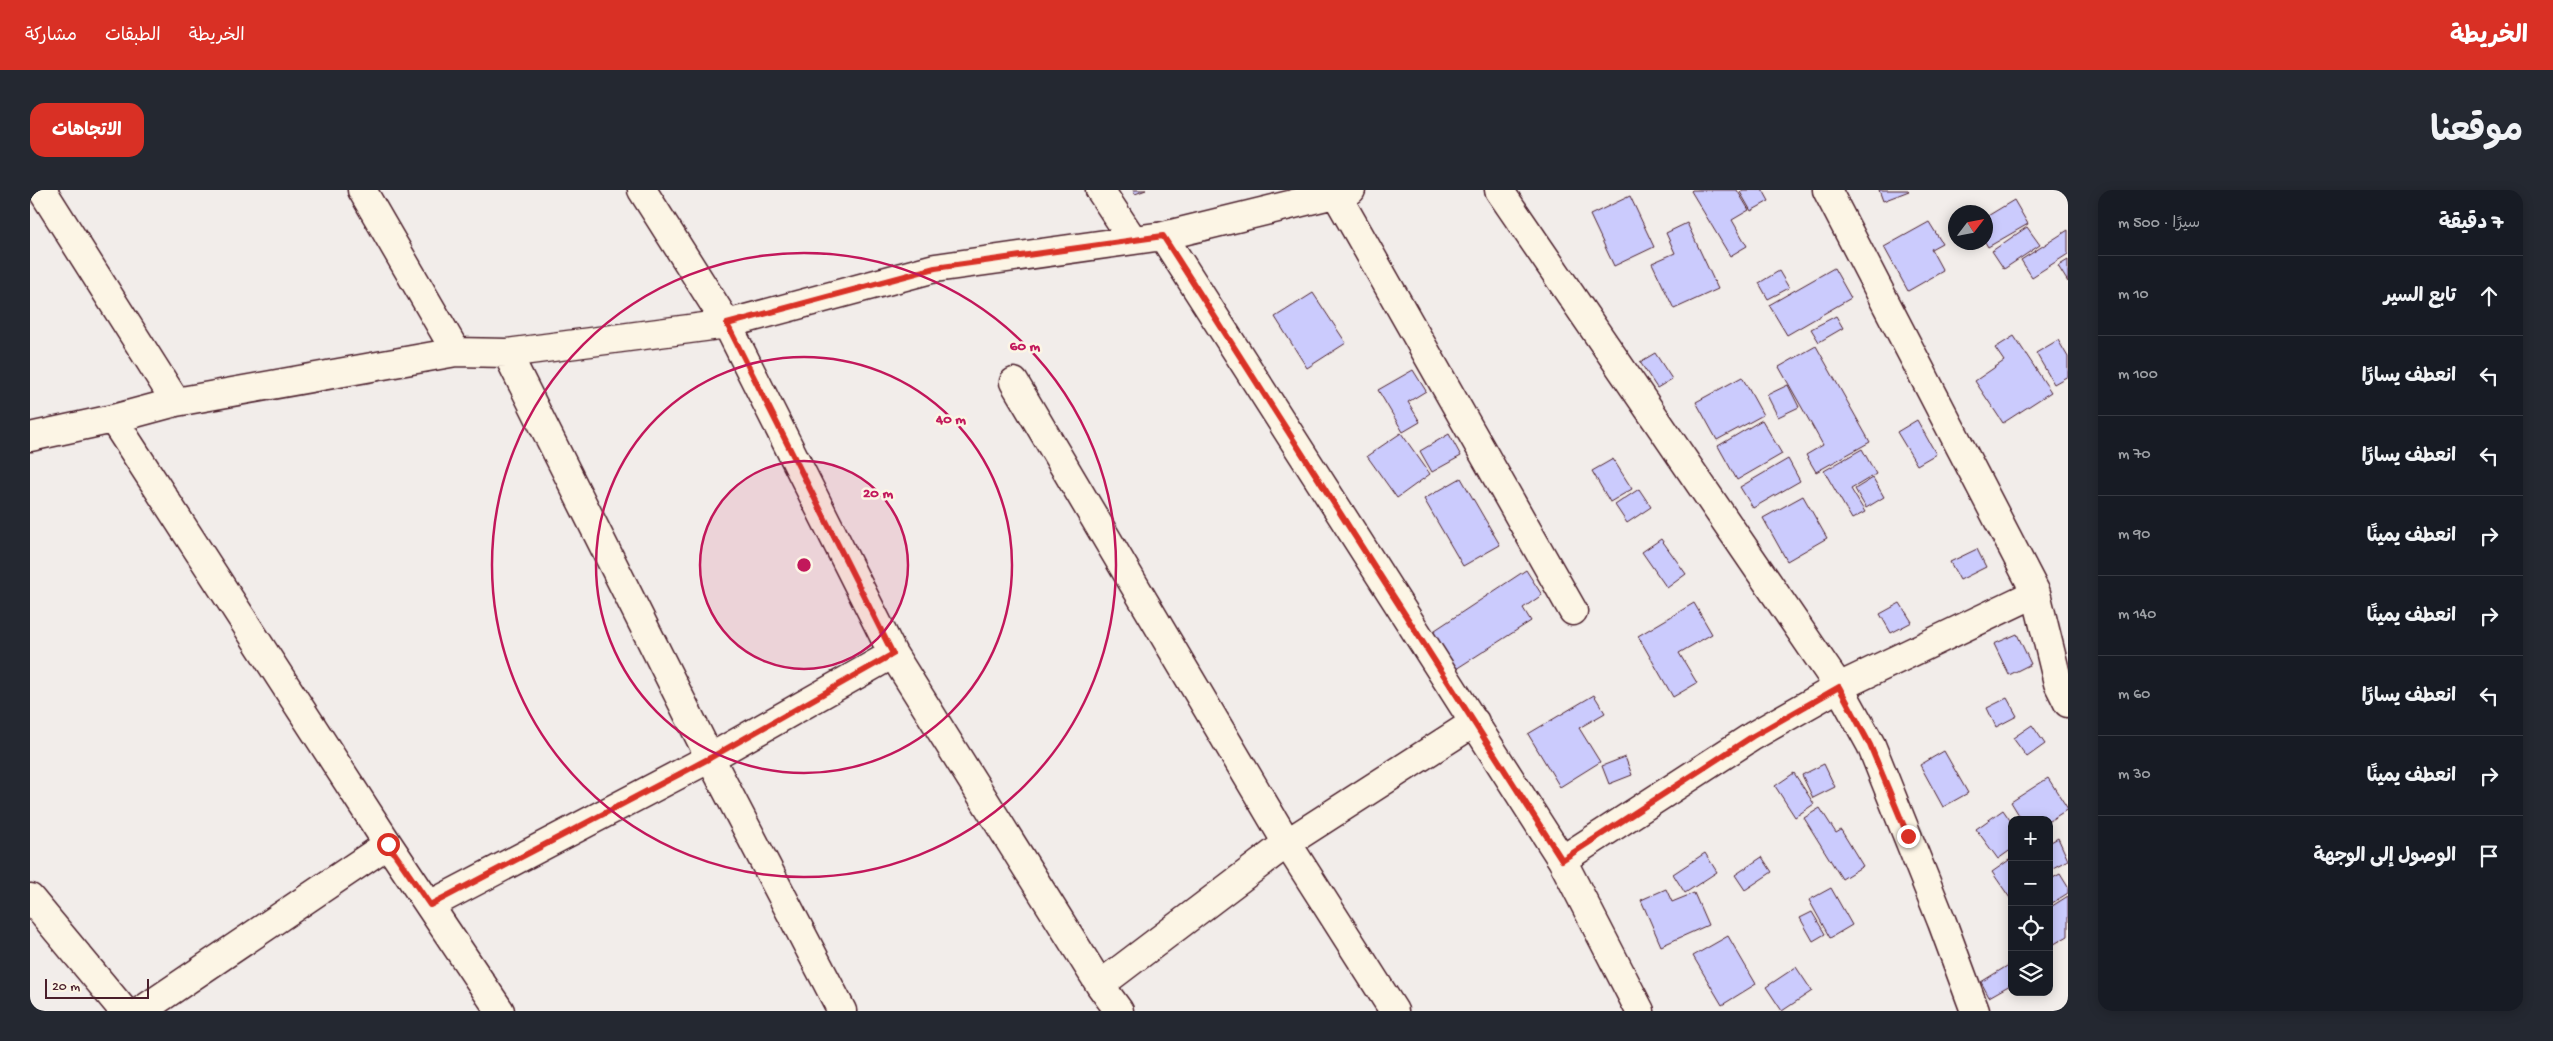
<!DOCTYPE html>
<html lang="ar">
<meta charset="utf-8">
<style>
:root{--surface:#171b24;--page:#242831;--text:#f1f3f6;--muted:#9ea1a6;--line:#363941;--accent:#d93025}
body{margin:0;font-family:"Gochi Hand","Playpen Sans Arabic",sans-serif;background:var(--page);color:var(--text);direction:rtl}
.controls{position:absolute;right:15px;bottom:15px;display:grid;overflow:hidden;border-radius:10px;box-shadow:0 2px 12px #0003}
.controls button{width:45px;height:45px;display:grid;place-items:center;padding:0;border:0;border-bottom:1px solid var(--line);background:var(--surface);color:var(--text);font:25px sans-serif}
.compass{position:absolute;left:1918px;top:15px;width:45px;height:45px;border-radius:50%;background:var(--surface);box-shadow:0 2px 12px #0003;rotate:58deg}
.scale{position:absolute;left:15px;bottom:12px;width:104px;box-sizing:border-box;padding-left:5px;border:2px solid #4a1f2b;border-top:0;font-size:14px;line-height:18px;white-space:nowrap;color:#4a1f2b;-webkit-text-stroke:4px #fcf5e5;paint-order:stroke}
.stop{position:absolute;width:15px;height:15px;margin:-11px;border:4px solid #d93025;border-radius:50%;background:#fff}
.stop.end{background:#d93025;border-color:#fff;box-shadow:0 1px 5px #0008}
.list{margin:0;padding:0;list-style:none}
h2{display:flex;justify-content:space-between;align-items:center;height:65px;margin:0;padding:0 20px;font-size:21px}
h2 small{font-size:16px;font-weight:400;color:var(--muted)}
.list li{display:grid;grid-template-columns:32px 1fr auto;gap:15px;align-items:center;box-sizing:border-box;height:80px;padding:0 20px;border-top:1px solid var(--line)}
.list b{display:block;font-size:19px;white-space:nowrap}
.list em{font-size:16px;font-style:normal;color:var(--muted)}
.icon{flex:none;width:28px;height:28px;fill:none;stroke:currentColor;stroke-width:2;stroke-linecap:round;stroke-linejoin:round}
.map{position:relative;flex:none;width:2038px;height:821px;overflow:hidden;direction:ltr;border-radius:15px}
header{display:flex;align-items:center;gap:30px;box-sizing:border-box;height:70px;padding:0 25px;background:var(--accent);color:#fff}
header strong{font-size:24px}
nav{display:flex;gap:28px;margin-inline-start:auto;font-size:18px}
.intro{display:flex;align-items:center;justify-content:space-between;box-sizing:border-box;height:120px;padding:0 30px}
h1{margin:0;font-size:35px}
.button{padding:12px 22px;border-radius:15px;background:var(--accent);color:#fff;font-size:18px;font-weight:700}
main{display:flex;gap:30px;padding:0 30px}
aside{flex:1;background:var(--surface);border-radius:15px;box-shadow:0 2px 12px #0003}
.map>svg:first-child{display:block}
.building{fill:#cbcbfd;stroke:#4a1f2b}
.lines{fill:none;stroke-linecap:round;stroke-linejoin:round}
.minor-casing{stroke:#4a1f2b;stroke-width:31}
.minor{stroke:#fcf5e5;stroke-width:28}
.route{stroke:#d93025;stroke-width:6}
.ring{fill:none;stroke:#c2185b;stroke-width:2.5}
.centre{fill:#c2185b;stroke:#fcf5e5;stroke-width:2.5}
.ring-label{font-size:15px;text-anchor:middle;font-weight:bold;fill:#c2185b;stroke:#fcf5e5;stroke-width:5;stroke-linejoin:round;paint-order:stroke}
</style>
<header>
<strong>الخريطة</strong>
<nav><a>الخريطة</a><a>الطبقات</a><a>مشاركة</a></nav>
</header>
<div class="intro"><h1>موقعنا</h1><a class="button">الاتجاهات</a></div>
<main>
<aside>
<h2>7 دقيقة<small>سيرًا · 500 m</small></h2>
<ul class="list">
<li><svg class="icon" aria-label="ahead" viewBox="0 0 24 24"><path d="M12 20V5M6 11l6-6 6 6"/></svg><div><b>تابع السير</b></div><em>10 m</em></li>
<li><svg class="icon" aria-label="left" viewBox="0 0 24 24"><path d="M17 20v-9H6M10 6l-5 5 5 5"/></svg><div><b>انعطف يسارًا</b></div><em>100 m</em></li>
<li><svg class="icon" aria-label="left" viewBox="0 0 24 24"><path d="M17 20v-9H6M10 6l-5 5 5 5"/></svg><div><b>انعطف يسارًا</b></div><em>70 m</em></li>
<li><svg class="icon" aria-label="right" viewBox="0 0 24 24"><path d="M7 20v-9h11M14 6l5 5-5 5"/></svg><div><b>انعطف يمينًا</b></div><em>90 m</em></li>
<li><svg class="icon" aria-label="right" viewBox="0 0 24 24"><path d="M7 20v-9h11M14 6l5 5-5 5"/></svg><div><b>انعطف يمينًا</b></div><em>140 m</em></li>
<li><svg class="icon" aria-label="left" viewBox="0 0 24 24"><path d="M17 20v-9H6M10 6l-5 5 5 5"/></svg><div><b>انعطف يسارًا</b></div><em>60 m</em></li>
<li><svg class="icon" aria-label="right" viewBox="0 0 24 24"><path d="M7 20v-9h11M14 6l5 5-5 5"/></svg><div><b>انعطف يمينًا</b></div><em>30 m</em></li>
<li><svg class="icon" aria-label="arrive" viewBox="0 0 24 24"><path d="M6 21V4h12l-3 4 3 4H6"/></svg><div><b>الوصول إلى الوجهة</b></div></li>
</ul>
</aside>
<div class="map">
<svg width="2038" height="821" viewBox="0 0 2038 821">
<rect width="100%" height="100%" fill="#f2edea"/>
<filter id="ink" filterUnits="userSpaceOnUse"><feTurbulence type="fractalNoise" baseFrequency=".02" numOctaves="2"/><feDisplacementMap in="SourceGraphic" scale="10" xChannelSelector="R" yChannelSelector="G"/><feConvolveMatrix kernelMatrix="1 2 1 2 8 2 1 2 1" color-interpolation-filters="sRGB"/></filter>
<g filter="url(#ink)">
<path class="building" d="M1103,0H1116L1105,4Z
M1662,0H1707L1719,20L1702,30L1717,56L1700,66L1661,1Z
M1713,0H1733L1739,11L1721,21L1710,2Z
M1849,0H1878L1879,1L1853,11Z
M1600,6L1624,57L1584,76L1560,25Z
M1984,10L1998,34L1958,57L1955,52L1956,27Z
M1899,32L1912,53L1901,59L1913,81L1878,101L1854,57Z
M1657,33L1688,99L1644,119L1622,73L1645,63L1636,43Z
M1997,37L2010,55L1974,79L1962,61Z
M2038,40V64L2002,87L1991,70Z
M2038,70V92L2028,76Z
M1804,78L1821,108L1757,145L1739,115Z
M1749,81L1759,98L1738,109L1729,93Z
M1283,103L1316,153L1277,178L1245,127Z
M1806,126L1813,138L1789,152L1781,139Z
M1984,146L2021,202L1973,233L1945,191L1974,171L1965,158Z
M2028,150L2038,167V186L2024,194L2006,163Z
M1786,156L1840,252L1786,282L1776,265L1793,255L1749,177Z
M1625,163L1642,189L1627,198L1610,172Z
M1383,180L1396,201L1378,212L1390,232L1373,242L1348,200Z
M1712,187L1733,225L1687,250L1666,212Z
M1758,195L1769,217L1748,227L1737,205Z
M1732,230L1752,264L1707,290L1688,256Z
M1887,230L1906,264L1887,275L1867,242Z
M1371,243L1400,284L1367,308L1337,266Z
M1419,244L1431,266L1402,282L1390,261Z
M1832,259L1846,284L1821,299L1835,322L1822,329L1794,281Z
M1583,269L1602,299L1580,312L1562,281Z
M1758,269L1770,291L1723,318L1710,297Z
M1431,288L1470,355L1433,376L1394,309Z
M1843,288L1854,307L1836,318L1825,299Z
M1609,299L1621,317L1597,333L1585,315Z
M1773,306L1797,348L1757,371L1733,328Z
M1631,349L1656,384L1637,398L1612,362Z
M1947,359L1956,377L1930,390L1920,372Z
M1496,380L1512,405L1493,418L1501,431L1426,479L1402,442Z
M1664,413L1682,444L1649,463L1667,493L1643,507L1608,446Z
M1870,413L1882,432L1861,443L1850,424Z
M1987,444L2001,474L1979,485L1964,454Z
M1564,505L1575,523L1549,538L1570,572L1530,597L1498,544Z
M1977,508L1987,526L1966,537L1957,518Z
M2002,535L2015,554L1997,567L1983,548Z
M1914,561L1938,603L1913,617L1890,575Z
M1595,567L1602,585L1579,594L1572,576Z
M1794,574L1805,597L1783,608L1772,585Z
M1764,583L1784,614L1765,627L1745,596Z
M2018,588L2038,619L2019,631L1992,630L1981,612Z
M1790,618L1806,643L1811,640L1833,676L1812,689L1774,628Z
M1973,620L1982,633V659L1968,669L1946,639Z
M2028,648L2038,670L2019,680V653Z
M1675,663L1687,682L1655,703L1643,684Z
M1732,667L1742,682L1715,700L1705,685Z
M1982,668V711L1962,682Z
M2030,684L2038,697V703L2019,715V690Z
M1801,698L1822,735L1800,748L1779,710Z
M1636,699L1642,712L1664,703L1678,735L1631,756L1611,710Z
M2038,706V746L2019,757V718Z
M1782,722L1795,744L1783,751L1770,728Z
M1698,746L1726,794L1692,815L1663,766Z
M1982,773V794L1959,807L1951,792Z
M1766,777L1782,801L1752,821L1736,797Z"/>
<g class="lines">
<defs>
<path id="minor" d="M12,0L146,212
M332,0L426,162
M612,0L697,134L863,464L1070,795L1089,821
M1070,0L1103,50
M1469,0L1809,497L1841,555L1912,732L1945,821
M1797,0L2006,403L2028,493L2038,513
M1306,4L1543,421
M1133,46L1532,670L1610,821
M477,163L680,568L812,821
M984,192L1257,653L1364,821
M83,229L358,654L470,821
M0,247L83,229L146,212L426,162L477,163L697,134L905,78L1133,46L1321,0
M1532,670L1723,546L1809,497L2006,403
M0,708L94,821
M400,715L680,568L863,464
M1070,795L1257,653L1445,532
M111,821L358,654"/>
</defs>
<use href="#minor" class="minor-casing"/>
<use href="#minor" class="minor"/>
</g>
</g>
<g class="lines" filter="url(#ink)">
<path class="route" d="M358,654L400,715L680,568L863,464L697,134L905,78L1133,46L1532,670L1723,546L1809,497L1840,555L1878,646"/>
</g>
<circle cx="774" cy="375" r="104" fill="#c2185b" fill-opacity=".12"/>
<g class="ring">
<circle cx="774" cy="375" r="104"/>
<circle cx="774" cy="375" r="208"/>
<circle cx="774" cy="375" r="312"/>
</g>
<circle cx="774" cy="375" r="8" class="centre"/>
<g class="ring-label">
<text x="995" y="160">60 m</text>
<text x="921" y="233">40 m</text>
<text x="848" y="307">20 m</text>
</g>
</svg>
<div class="controls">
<button>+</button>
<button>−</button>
<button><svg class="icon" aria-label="locate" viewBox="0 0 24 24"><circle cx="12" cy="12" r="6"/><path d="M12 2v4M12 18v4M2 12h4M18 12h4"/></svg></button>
<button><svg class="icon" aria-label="layers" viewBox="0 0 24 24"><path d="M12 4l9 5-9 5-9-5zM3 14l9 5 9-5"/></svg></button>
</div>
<svg class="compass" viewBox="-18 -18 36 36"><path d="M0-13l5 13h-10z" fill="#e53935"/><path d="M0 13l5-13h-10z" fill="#9ea1a6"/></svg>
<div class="scale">20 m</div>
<div class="stop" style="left:358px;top:654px"></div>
<div class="stop end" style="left:1878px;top:646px"></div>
</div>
</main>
